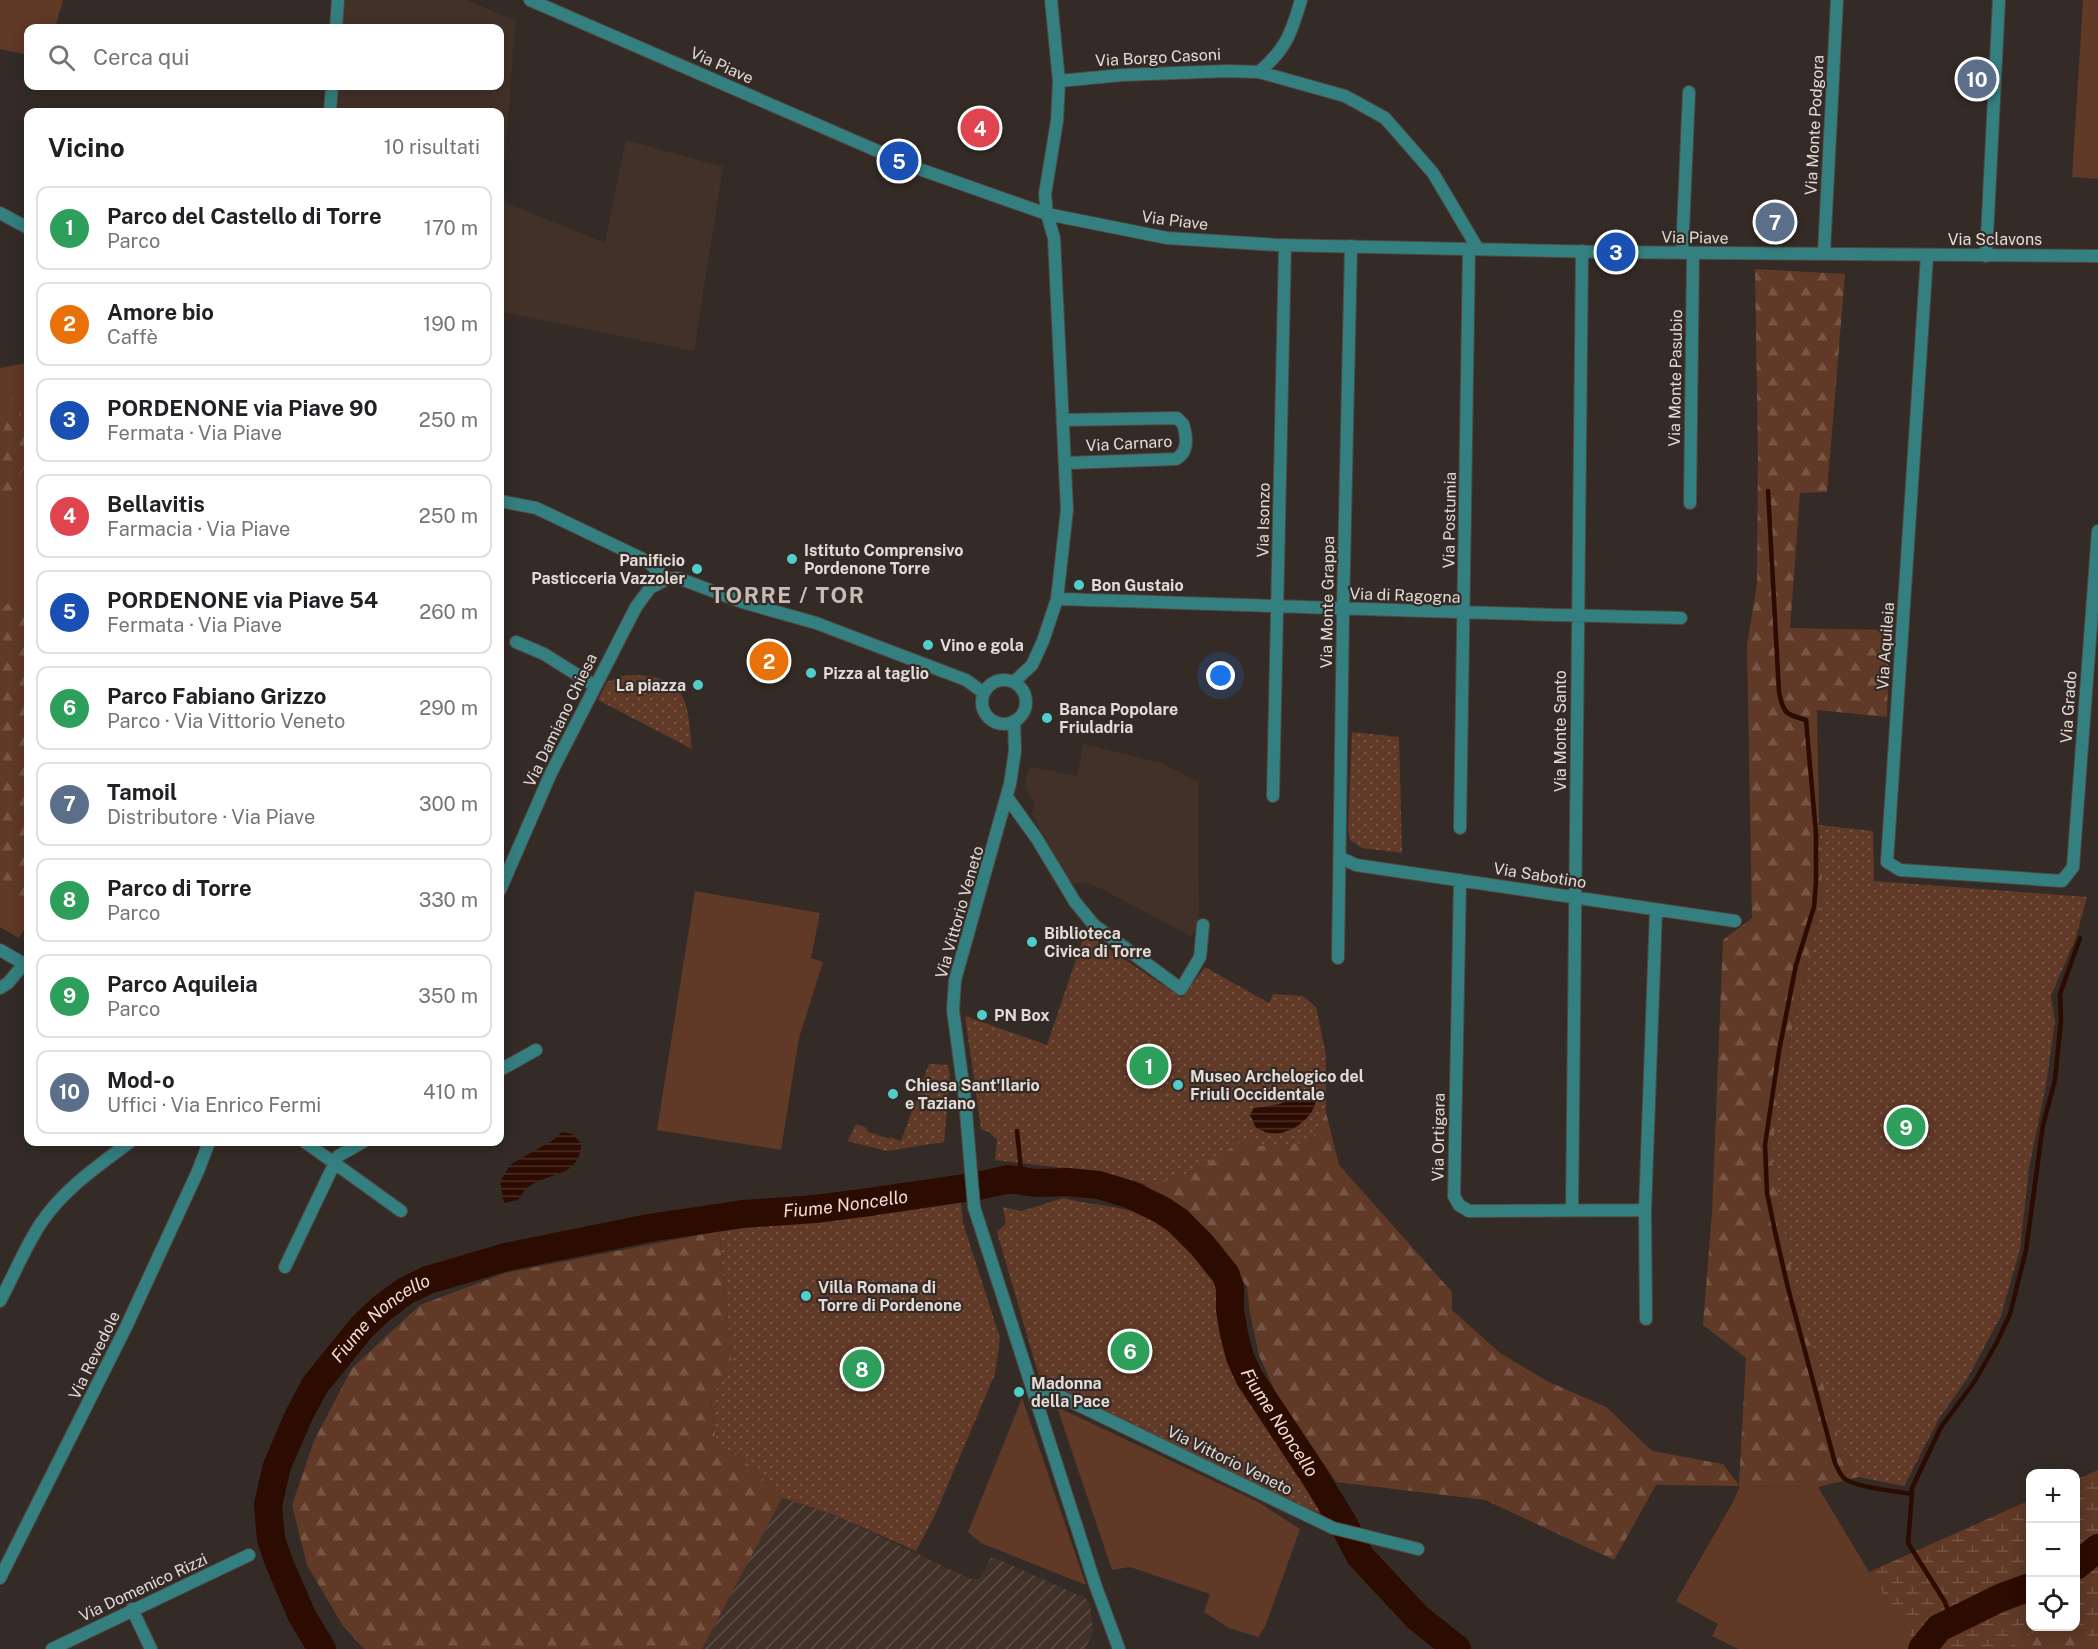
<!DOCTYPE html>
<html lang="it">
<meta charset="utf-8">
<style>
:root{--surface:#fff;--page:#f2f2f2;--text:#202124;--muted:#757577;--line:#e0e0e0;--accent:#0f766e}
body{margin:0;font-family:"Public Sans",sans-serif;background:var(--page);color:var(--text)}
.controls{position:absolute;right:18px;bottom:18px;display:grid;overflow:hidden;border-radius:12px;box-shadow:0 3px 15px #0003}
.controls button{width:54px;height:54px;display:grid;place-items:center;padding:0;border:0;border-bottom:2px solid var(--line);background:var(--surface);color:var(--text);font:30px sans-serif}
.you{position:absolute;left:1221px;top:676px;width:21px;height:21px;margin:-15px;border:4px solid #fff;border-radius:50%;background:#1a73e8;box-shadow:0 0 0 9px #1a73e833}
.badge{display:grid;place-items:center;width:39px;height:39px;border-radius:50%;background:var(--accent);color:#fff;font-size:20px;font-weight:700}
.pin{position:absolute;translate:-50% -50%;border:3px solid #fff;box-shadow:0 2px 6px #0006}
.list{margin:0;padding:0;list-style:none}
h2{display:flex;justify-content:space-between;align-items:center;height:78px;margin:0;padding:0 24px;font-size:26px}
h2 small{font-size:20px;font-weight:400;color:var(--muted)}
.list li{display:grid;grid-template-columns:39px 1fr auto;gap:18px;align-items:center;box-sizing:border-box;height:84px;margin:0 12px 12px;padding:0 12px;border:2px solid var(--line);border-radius:12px}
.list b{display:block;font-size:22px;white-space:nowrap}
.list p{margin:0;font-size:20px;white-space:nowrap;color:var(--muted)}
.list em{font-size:20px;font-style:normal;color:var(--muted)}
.icon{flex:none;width:33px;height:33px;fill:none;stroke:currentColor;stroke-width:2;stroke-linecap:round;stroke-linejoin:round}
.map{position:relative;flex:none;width:2098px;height:1649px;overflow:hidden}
.search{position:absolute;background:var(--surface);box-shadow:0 3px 15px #0003;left:24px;top:24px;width:480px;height:66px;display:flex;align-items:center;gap:15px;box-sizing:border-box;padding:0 21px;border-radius:12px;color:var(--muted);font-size:22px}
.panel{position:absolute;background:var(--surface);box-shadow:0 3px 15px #0003;left:24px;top:108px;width:480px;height:1038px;border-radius:12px}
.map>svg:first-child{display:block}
.built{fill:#423129}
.industrial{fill:url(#industrial-furrows)}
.green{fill:#603927}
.forest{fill:url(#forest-firs)}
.wetland{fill:url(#wetland-marsh)}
.park{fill:url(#park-dots)}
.water{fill:url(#water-rules)}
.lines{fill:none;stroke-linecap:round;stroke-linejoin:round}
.stream{stroke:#2c0b00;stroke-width:4.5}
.river{stroke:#2c0b00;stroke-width:28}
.minor-casing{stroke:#514742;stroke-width:14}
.tertiary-casing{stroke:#514742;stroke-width:14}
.minor{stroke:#347f80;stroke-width:12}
.tertiary{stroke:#347f80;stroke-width:12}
.poi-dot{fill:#52cdce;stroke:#352b26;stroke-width:2}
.labels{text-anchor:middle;stroke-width:4.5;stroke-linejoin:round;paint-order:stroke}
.street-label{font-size:16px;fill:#e2dbd8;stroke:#352b26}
.poi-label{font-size:16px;font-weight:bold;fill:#e2dbd8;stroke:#352b26;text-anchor:start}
.water-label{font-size:18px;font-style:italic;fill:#f0dbd2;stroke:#352b26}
.district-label{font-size:22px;font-weight:bold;letter-spacing:1.5px;fill:#c9bcb6;stroke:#352b26}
</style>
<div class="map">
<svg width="2098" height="1649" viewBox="0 0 2098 1649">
<defs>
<pattern id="industrial-furrows" width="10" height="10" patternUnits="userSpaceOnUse" patternTransform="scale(1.5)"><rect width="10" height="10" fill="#423129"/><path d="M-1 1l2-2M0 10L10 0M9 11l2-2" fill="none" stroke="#5d4e47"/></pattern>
<pattern id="forest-firs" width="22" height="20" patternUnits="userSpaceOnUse" patternTransform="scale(1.5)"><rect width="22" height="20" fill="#603927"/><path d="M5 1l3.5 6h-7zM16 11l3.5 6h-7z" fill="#765546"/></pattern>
<pattern id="wetland-marsh" width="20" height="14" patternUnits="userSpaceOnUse" patternTransform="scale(1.5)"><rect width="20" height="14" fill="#603927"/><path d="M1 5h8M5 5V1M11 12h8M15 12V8" fill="none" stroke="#765546"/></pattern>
<pattern id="park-dots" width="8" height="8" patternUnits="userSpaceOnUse" patternTransform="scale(1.5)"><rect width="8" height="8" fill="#603927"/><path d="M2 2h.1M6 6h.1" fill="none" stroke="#765546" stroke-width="1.8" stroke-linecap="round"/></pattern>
<pattern id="water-rules" width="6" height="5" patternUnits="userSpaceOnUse" patternTransform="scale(1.5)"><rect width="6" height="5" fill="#2c0b00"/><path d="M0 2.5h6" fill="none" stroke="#4a2e24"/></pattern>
</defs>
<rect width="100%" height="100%" fill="#352b26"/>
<path class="built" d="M344,0H467L516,21L502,192L507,203L605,243L626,140L723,167L694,351L503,312L500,334V112H335L337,86H500V28H341Z
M1083,744L1162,763L1198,782L1199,921L1192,937L1102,889L1084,882L1072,885L1032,815L1035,804L1026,789L1025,782L1030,767L1077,776Z"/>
<path class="industrial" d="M782,1498L832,1514L973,1580L980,1578L991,1558H995L1085,1598L1090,1603L1093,1631L1091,1637L1085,1649H702Z"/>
<path class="green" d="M0,0H63L55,28H28V55L0,49Z
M2083,0H2098V179L2072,177Z
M28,363V924L19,938L0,927V368Z
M695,891L820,913L811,958L823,962L799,1038L781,1150L657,1130Z
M1022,1398L1086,1585L981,1543L968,1532Z
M1057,1407L1258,1502L1300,1529L1265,1627L1258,1637L1229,1628L1204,1612L1210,1594L1130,1567L1112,1570Z
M1740,1486L1818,1487L1869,1572L1915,1643L1910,1649H1738L1712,1636L1718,1624L1676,1601L1733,1502Z"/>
<path class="forest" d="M1755,269L1845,274L1827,492L1800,493L1790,628L1889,630L1887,717L1817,710L1819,825L1823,894L1778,1091L1840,1444L1858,1477L1818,1487L1656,1485L1614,1560L1485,1500L1336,1482L1275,1391L1259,1355L1250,1314L1247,1287L1222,1251L1180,1211L1144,1184L1190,1174L1245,1138L1309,1143L1326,1113L1339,1165L1452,1292V1310L1500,1353L1547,1381L1606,1407L1652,1451L1723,1464L1739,1485L1746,1358L1703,1325L1712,1213L1723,940L1752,918L1747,645L1757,584L1758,455Z
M16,380L28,461L0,511V445Z
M28,593V897L6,901L0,894V608Z
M719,1231L732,1364L711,1398L716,1442L754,1468L777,1496L782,1498L702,1649H364L343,1626L307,1565L292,1505L314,1441L352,1368L420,1305L505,1273Z
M2066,1629L2098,1638V1649H2015V1642L2038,1630Z"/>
<path class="wetland" d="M2098,1470V1638L2066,1629L2038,1630L2015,1642V1649H1910L1915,1643L1869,1572L2030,1500V1626H2076V1480Z"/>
<path class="park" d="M633,675C688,676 688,703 692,749L598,700L607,682L622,676Z
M1352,732L1399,737L1402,853L1362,848L1350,840L1348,830Z
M1819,825L1873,831L1874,881L2087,897L2076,937L2051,996L2055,1021L2046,1085L2029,1168L2020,1249L2001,1316L1967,1379L1940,1417L1904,1486L1858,1477L1840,1444L1792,1274L1772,1162L1778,1091L1823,894Z
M1085,933L1182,998L1205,967L1269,1003L1273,994L1303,996L1316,1007L1326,1055V1113L1309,1143L1258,1146L1245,1139L1190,1174L1144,1184L1106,1173L995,1160L997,1140L989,1132L981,1129L965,1016L1047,1045Z
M929,1064L948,1065L950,1074L944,1142L886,1151L848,1141L856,1124L867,1128L866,1131L889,1139L890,1137L901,1141Z
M960,1195L963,1223L1000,1338L995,1374L934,1517L916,1551L832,1514L777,1496L754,1468L716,1442L711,1398L732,1364L719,1231Z
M1063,1198C1086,1204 1109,1205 1131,1211C1157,1218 1205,1253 1216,1278C1228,1303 1221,1337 1233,1363C1257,1417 1295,1466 1327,1515L1287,1502L1041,1383L997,1232L1006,1223L1003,1207L1022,1211Z"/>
<path class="water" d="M1311,1089H1314C1324,1111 1292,1137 1270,1133C1266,1133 1261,1130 1256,1128L1250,1115L1254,1108L1280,1104Z
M562,1132L572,1134L581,1143C581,1178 547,1172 527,1188C523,1191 521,1196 518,1200L504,1203L500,1182L510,1165L553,1140Z"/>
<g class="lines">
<path class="stream" d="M1768,491L1779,692C1783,713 1785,714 1806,720L1816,834V882L1814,907L1796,965L1779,1051L1765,1145L1767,1193L1776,1236L1788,1288L1835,1463C1838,1469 1840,1475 1845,1479C1858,1488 1895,1491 1912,1494L1908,1543L1945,1602L1952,1621
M1017,1131L1022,1180
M1912,1494V1488L1941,1427L1975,1381L1997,1342L2010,1314L2026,1250L2043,1125L2055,1080L2061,1020L2060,994L2080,938"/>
<g class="river">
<path d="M2076,1566L2098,1548"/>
<path id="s1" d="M322,1649L302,1616L278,1560L271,1539L268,1505L277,1466L299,1415L315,1385L362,1327L381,1309L405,1291L428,1280L506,1257L649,1228L743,1214L815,1209L869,1202L978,1186L1009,1179L1036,1183L1067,1182L1099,1185L1131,1195L1162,1210L1178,1221L1202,1245L1226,1275L1230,1288V1310L1234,1334L1240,1357L1249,1377L1315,1477L1342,1521L1360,1556L1418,1618L1457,1649"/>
<path d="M1922,1649L1939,1628L2000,1598L2030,1587"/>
</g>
<defs>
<path id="minor" d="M336,28L338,0
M1259,72C1286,49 1291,34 1301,0
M1059,81L1122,75L1227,71L1259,72L1345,96L1385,118L1433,173L1478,249
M330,112L332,86
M0,213L28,228
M1824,252L1837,0
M1682,253L1689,92
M1927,256L1887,862L1900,870L2062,881L2073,867L2098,531
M1986,256L1999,0
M1064,420L1177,418L1183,424C1187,437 1189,452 1176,459L1066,463
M500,501L536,508L551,515L647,561L667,579
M1690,503L1693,253
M1057,599C1265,605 1473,614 1681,618
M516,642L544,654L595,686
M982 702a22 22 0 1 1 44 0a22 22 0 1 1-44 0Z
M1014,682L1032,665L1043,641L1057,599L1067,510L1054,238L1047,214L1045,194L1057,121L1059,81L1051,0
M1014,721L1015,751L1010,784L955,980L953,1010L965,1100L974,1207L1096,1587L1119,1649
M1273,796L1285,245
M1007,797L1037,839L1075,902L1094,925L1181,989L1200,957L1203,925
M1460,828L1469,249
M1341,858L1356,865L1735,921
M1460,880L1454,1196L1459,1205L1469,1211L1645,1210
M500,890L551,773L636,607L650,588L667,579L678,578L742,602L816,623L966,680L984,693
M0,950L28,966
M1338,958L1343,610L1351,246
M0,988L8,983L24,964
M500,1070L536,1050
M305,1142L401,1211
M1572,1210L1582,251
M285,1267L338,1156L363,1142
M0,1301C14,1275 25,1247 41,1223C64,1189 99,1165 130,1142
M1646,1319L1645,1210L1656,910
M1033,1391H1049L1333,1528L1418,1549
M0,1578L126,1327L198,1171L209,1142
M132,1609L151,1649
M52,1649L249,1555"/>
<path id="tertiary" d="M530,0L919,169L1047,214L1167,238L1278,245L1603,252L2098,256"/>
</defs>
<use href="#minor" class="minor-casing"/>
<use href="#tertiary" class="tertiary-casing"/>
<use href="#minor" class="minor"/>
<use href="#tertiary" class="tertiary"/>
</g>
<g class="poi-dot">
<circle cx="792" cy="559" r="6"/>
<circle cx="697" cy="569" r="6"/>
<circle cx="1079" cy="585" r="6"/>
<circle cx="928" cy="645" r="6"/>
<circle cx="811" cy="673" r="6"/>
<circle cx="698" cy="685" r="6"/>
<circle cx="1047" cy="718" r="6"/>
<circle cx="1032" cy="942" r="6"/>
<circle cx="982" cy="1015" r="6"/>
<circle cx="1178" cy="1085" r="6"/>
<circle cx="893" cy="1094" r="6"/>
<circle cx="806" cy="1296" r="6"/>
<circle cx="1019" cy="1392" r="6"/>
</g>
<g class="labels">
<g class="street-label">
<text transform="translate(1158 57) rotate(-3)" y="6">Via Borgo Casoni</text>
<text transform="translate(722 65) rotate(24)" y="6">Via Piave</text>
<text transform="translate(1814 125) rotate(-87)" y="6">Via Monte Podgora</text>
<text transform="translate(1175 220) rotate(7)" y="6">Via Piave</text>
<text transform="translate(1695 237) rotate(1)" y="6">Via Piave</text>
<text x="1995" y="245">Via Sclavons</text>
<text transform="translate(1675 378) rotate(-89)" y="6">Via Monte Pasubio</text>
<text transform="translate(1129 443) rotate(-3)" y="6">Via Carnaro</text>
<text transform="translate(1263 520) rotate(-89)" y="6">Via Isonzo</text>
<text transform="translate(1449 520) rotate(-89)" y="6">Via Postumia</text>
<text transform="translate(1405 595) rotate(2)" y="6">Via di Ragogna</text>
<text transform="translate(1327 602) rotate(-89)" y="6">Via Monte Grappa</text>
<text transform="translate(1885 646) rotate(-86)" y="6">Via Aquileia</text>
<text transform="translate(2068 707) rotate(-86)" y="6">Via Grado</text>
<text transform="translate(560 720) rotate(-64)" y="6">Via Damiano Chiesa</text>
<text transform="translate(1560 731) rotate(-90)" y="6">Via Monte Santo</text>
<text transform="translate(1540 875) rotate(9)" y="6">Via Sabotino</text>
<text transform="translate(959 912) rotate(-74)" y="6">Via Vittorio Veneto</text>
<text transform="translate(1438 1137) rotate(-89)" y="6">Via Ortigara</text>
<text transform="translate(94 1355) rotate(-64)" y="6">Via Revedole</text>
<text transform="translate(1230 1460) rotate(26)" y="6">Via Vittorio Veneto</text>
<text transform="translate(143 1587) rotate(-25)" y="6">Via Domenico Rizzi</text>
</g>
<g class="poi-label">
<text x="804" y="556">Istituto Comprensivo<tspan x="804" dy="18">Pordenone Torre</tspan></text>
<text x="685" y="566" text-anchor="end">Panificio<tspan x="685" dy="18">Pasticceria Vazzoler</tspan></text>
<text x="1091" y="591">Bon Gustaio</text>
<text x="940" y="651">Vino e gola</text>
<text x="823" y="679">Pizza al taglio</text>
<text x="686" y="691" text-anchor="end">La piazza</text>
<text x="1059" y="715">Banca Popolare<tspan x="1059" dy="18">Friuladria</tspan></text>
<text x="1044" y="939">Biblioteca<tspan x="1044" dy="18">Civica di Torre</tspan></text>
<text x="994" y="1021">PN Box</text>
<text x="1190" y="1082">Museo Archelogico del<tspan x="1190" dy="18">Friuli Occidentale</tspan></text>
<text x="905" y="1091">Chiesa Sant'Ilario<tspan x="905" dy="18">e Taziano</tspan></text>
<text x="818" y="1293">Villa Romana di<tspan x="818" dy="18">Torre di Pordenone</tspan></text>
<text x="1031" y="1389">Madonna<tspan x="1031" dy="18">della Pace</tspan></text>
</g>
<g class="water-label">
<text dy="6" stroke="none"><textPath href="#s1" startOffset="867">Fiume Noncello</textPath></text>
<text dy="6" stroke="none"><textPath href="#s1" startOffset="380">Fiume Noncello</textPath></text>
<text dy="6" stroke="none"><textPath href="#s1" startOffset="1443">Fiume Noncello</textPath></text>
</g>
<g class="district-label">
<text x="788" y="603">TORRE / TOR</text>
</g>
</g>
</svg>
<div class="controls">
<button>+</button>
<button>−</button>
<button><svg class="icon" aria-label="locate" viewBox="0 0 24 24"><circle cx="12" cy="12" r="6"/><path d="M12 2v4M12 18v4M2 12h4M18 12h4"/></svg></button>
</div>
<div class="you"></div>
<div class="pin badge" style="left:1149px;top:1066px;background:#2e9e5b">1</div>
<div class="pin badge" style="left:769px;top:661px;background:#e8710a">2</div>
<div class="pin badge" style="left:1616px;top:252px;background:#1a4fb4">3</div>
<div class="pin badge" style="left:980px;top:128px;background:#e0444e">4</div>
<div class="pin badge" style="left:899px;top:161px;background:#1a4fb4">5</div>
<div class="pin badge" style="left:1130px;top:1351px;background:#2e9e5b">6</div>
<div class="pin badge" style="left:1775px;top:222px;background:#5c6f8a">7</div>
<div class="pin badge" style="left:862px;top:1369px;background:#2e9e5b">8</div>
<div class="pin badge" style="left:1906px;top:1127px;background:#2e9e5b">9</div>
<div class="pin badge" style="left:1977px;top:79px;background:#5c6f8a">10</div>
<div class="search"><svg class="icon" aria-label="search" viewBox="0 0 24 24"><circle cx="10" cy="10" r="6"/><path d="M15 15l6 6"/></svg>Cerca qui</div>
<section class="panel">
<h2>Vicino<small>10 risultati</small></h2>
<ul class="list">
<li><span class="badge" style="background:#2e9e5b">1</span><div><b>Parco del Castello di Torre</b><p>Parco</p></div><em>170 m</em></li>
<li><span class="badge" style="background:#e8710a">2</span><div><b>Amore bio</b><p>Caffè</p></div><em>190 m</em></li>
<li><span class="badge" style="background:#1a4fb4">3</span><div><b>PORDENONE via Piave 90</b><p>Fermata · Via Piave</p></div><em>250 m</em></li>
<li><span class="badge" style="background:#e0444e">4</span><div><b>Bellavitis</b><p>Farmacia · Via Piave</p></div><em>250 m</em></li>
<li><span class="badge" style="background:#1a4fb4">5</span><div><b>PORDENONE via Piave 54</b><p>Fermata · Via Piave</p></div><em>260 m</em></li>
<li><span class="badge" style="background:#2e9e5b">6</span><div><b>Parco Fabiano Grizzo</b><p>Parco · Via Vittorio Veneto</p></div><em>290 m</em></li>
<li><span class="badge" style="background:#5c6f8a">7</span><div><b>Tamoil</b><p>Distributore · Via Piave</p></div><em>300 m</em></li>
<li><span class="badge" style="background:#2e9e5b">8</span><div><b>Parco di Torre</b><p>Parco</p></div><em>330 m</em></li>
<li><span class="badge" style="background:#2e9e5b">9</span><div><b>Parco Aquileia</b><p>Parco</p></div><em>350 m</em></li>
<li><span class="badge" style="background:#5c6f8a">10</span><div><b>Mod-o</b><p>Uffici · Via Enrico Fermi</p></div><em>410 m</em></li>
</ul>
</section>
</div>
